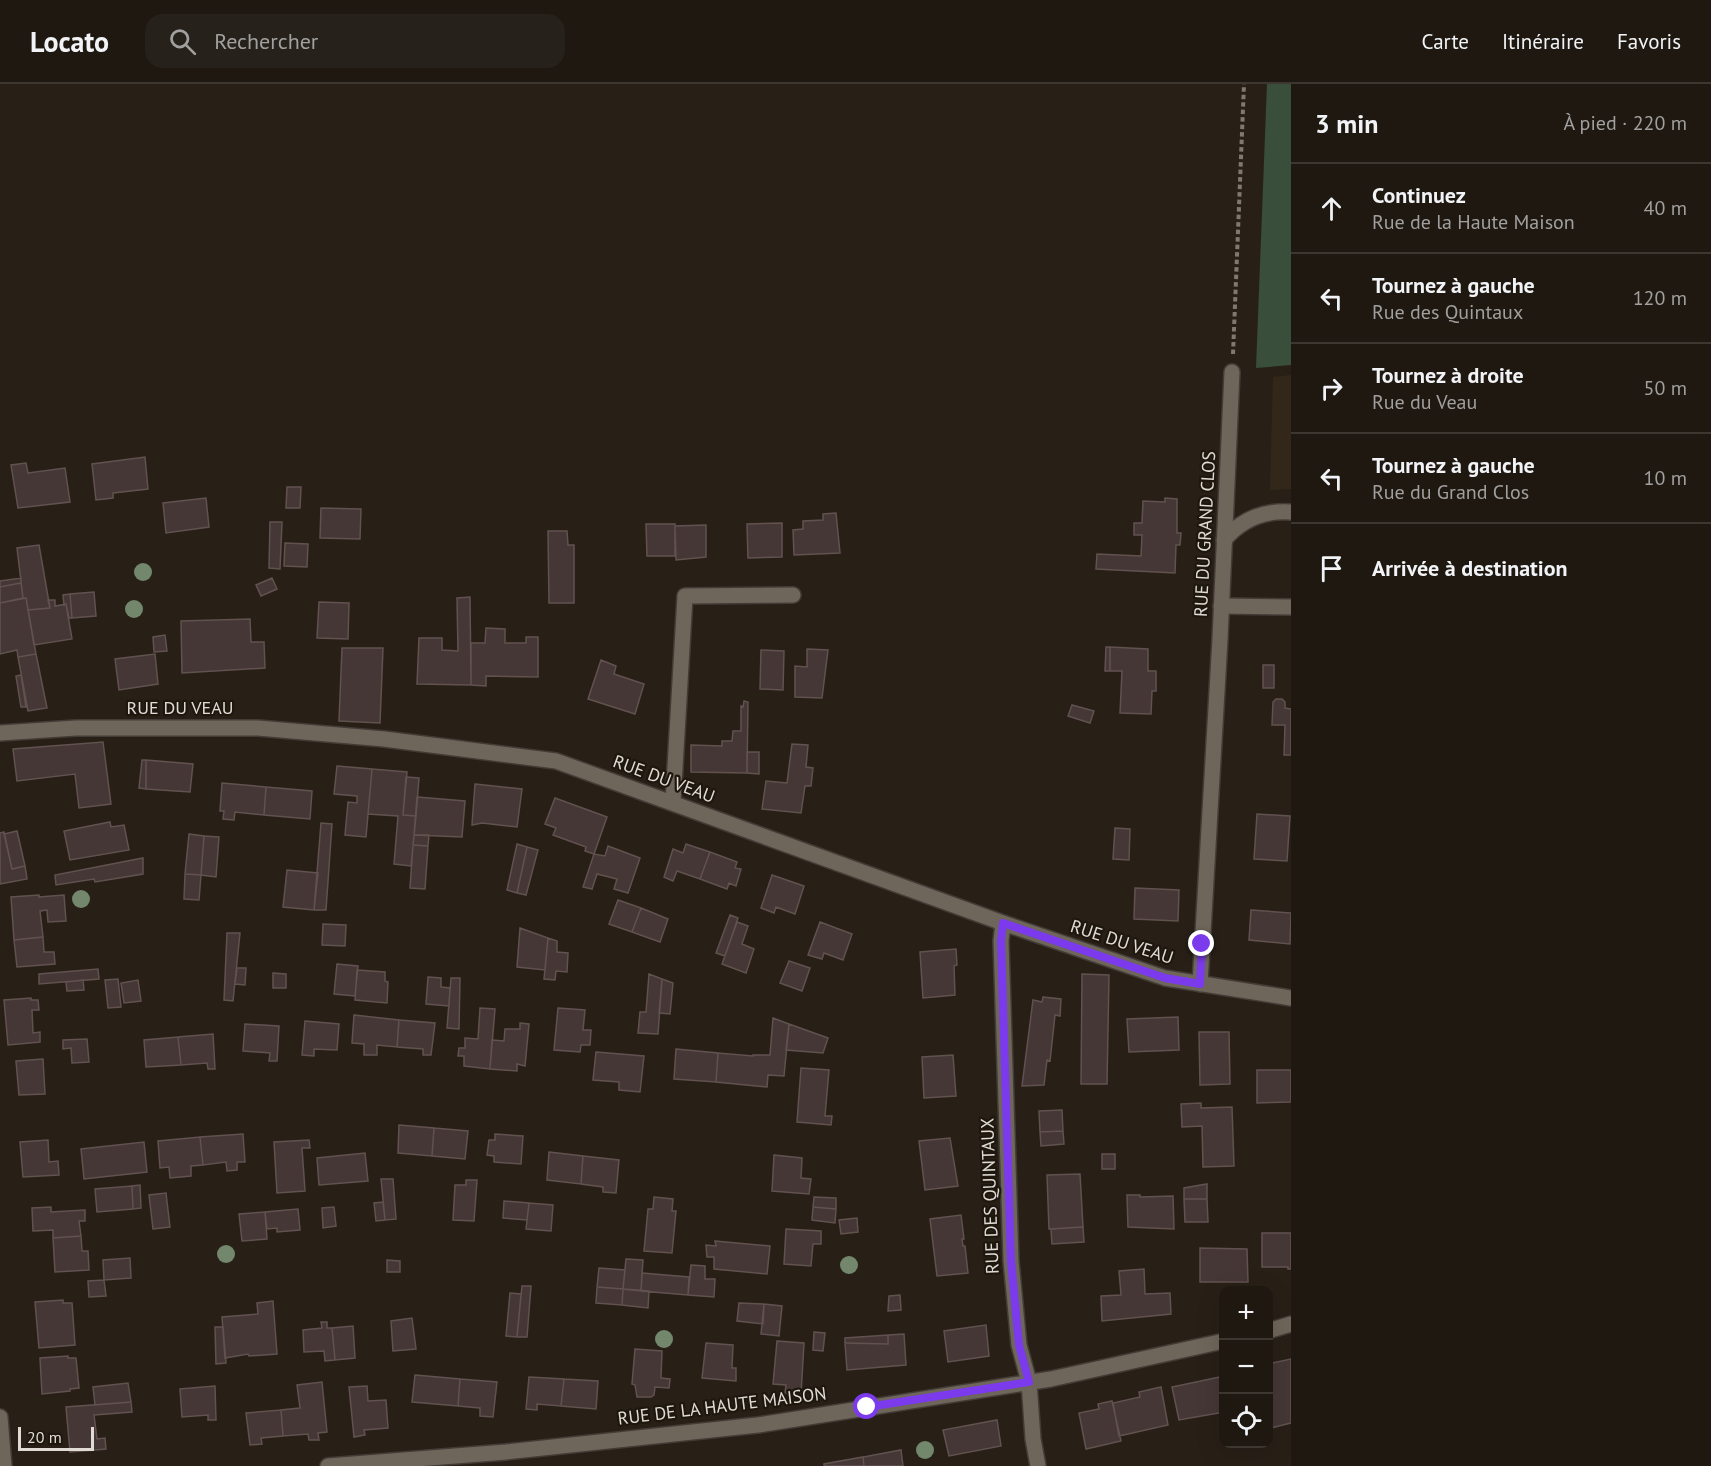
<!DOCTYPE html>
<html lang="fr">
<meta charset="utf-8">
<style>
:root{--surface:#1e1811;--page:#26211a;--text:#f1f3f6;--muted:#a1a09f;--line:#3c3731}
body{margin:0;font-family:"PT Sans",sans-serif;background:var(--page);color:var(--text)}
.controls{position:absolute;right:18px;bottom:18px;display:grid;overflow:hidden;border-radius:12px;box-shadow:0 6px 24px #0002}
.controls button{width:54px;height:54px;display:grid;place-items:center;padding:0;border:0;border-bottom:2px solid var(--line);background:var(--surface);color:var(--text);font:30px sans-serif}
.scale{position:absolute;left:18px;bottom:15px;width:76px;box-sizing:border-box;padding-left:6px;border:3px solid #e0dbd5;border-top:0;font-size:16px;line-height:21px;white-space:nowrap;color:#e0dbd5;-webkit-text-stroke:4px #1e170e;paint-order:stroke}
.stop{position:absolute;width:18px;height:18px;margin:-14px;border:4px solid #7c3aed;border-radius:50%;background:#fff}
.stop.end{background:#7c3aed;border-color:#fff;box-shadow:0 2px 6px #0008}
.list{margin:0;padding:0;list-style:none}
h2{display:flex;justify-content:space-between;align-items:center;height:78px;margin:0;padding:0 24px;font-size:26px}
h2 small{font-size:20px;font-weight:400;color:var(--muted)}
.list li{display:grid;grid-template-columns:39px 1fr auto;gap:18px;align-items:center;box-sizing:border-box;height:90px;padding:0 24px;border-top:2px solid var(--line)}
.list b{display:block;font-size:22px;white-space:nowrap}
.list p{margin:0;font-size:20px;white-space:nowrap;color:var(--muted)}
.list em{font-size:20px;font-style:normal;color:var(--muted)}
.icon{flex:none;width:33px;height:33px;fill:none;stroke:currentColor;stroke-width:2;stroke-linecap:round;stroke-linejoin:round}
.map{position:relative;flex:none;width:1291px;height:1382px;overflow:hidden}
header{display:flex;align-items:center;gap:36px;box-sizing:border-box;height:84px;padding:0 30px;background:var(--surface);border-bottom:2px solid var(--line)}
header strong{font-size:28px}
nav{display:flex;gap:33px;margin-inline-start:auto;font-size:21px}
.search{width:420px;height:54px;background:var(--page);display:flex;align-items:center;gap:15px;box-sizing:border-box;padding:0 21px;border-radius:18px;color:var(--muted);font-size:22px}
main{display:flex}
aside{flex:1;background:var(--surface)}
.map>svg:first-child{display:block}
.built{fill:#332719}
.green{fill:#394e3b}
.building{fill:#453736;stroke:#615250;stroke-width:1.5}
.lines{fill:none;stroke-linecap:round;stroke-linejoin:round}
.service-casing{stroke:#433c36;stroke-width:18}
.minor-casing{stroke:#433c36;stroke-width:18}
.secondary-casing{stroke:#433c36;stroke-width:18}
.path{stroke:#7f7971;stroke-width:4;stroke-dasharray:4.5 3;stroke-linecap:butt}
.service{stroke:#6f665b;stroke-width:15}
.minor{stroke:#6f665b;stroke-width:15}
.secondary{stroke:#6f665b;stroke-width:15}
.tree{fill:#72876c}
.route{stroke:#7c3aed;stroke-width:8}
.labels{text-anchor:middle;stroke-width:4.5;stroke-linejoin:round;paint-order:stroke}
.street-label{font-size:18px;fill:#e0dbd5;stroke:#1e170e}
</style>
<header>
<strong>Locato</strong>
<div class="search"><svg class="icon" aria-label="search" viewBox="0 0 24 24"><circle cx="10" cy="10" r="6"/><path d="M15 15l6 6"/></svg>Rechercher</div>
<nav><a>Carte</a><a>Itinéraire</a><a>Favoris</a></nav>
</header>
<main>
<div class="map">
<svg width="1291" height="1382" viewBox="0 0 1291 1382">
<rect width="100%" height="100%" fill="#282017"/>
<path class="built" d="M1291,291V405L1270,406L1273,293Z"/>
<path class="green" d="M1267,0H1291V281L1256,284Z"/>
<path class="building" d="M145,373L148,405L113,409V414L96,416L92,380Z
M26,379L28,389L65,384L70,418L18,424L11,381Z
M287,403H301L300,424H286Z
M206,414L209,443L166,449L163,419Z
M1165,414L1177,415V449H1181L1180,461H1176L1175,489L1096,485L1097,470L1141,472L1142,451H1134V439H1142L1143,417L1165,418Z
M321,424L361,425L360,455L320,454Z
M836,429L840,469L794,471L793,446L803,445V437L823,436V430Z
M270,438H282L280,485L269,484Z
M782,439V473L748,474L747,440Z
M646,440H675V472H647Z
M706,441V473L676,476L675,442Z
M548,447H567L568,461H574V519H549Z
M285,459L308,460L307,483L284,482Z
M39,461L50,524L28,526L26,514H23L17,464Z
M21,494V499L0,503V497Z
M272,494L277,505L261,512L256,501Z
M21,499L23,514L0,519V503Z
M94,508L96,532L72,534L70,510Z
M70,510L72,534H69L66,520L64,521L63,511Z
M470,513L471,601L417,600L419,554H442V566L458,567L457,514Z
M26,514L36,570L18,573L17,566L0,570V519Z
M48,516H55V522L66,520L72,555L34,561L28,526L50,524Z
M319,518L349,519L348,555L317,554Z
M250,535L251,558H264L265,584L182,589L181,537Z
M486,544L505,545V559H526V553H538V593L486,592V602L471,601V559H485Z
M165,551L167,567L154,568L153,553Z
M1106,563H1110V587H1105Z
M1110,563L1148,565V587H1156V607H1152L1151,630L1120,629L1122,587H1110Z
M342,564H383L380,639L339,637Z
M807,565L828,566L822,614L795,613V582L807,583Z
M761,566L784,567L783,606L760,605Z
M36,570L47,624L28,627L18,573Z
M155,570L158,600L119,606L115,575Z
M601,576L616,582L614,590L644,600L635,630L588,615Z
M1263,581H1274V604H1263Z
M21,591L26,623H21L16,592Z
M1276,615H1282L1285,618V624L1291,625V671H1284L1285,641H1272L1273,618Z
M744,617L748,618L747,689L691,688V661L722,662V657H732L733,647H741V622L743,623Z
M1072,621L1094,627L1090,639L1068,632Z
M103,658L111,720L79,724L75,690L17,697L13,665Z
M792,660L808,661L806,683L813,684L811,702H805L801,729L762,725L766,697L787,699Z
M747,668H759V690L747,689Z
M142,676H146V705L139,704Z
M146,676L193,680L190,708L146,705Z
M337,682L372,685L366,753L345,751L348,718L357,719V712L334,710Z
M372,685L407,688L403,731L416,732L411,782L394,780L398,732L368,730Z
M406,693L419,694L416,732L403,731Z
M222,699L266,703L264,731L235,728L234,736L223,735L224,727H220Z
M475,700L522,705L517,743L482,739L472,741Z
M266,703L312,707L310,735L264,731Z
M417,713L465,717L462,753L414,751Z
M555,714L607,733L594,770L585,767L586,763L553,751L556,744L545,740Z
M1257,730L1290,732L1287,777L1254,775Z
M110,738L111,743L124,741L129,766L70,776L64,747Z
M321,739L332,740L326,826H314Z
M1115,744L1130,745L1129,776L1113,775Z
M17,747L25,782L12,785L4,750Z
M4,748L12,785L25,782L27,795L0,800V749Z
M189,750L204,752L201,791L185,790Z
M414,751H429L428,762L413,761Z
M204,752L219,753L216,793L201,791Z
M517,760L527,763L517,809L507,806Z
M686,760L710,768L700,795L677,787L673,797L664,793L673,765L683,769Z
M413,761L428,762L425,805L410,804Z
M608,762L640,774L628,809L614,805L617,795L597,790L592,805L583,803L594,770L605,772Z
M527,763L538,766L526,811L517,809Z
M710,768L737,778L735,784L741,785L736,802L729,799L727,805L700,795Z
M143,774V790L95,798L94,795L56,801L55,791Z
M287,786L318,789L314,826L283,823Z
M185,790L201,791L199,816L184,815Z
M772,791L804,802L795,830L776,823L774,829L761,824Z
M1135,804L1179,806L1178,837L1134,835Z
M39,811V813L64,811L66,837L48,838L47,826L40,827L43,853L14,856L11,813Z
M618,816L641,824L632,848L609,840Z
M641,824L668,835L660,858L632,848Z
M1251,826L1291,829L1290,860L1249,856Z
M730,831L738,834L725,872L716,869Z
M737,838L748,842L742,860L754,865L746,889L722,880Z
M820,838L852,850L843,876L824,869L822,875L808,871Z
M323,840L346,841L345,862L322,861Z
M520,844L548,854L545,886L517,883Z
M227,849H240L233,917L224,916Z
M43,853L44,868H54L55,880L17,883L14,856Z
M548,854L557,857V868L568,869L567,888L556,887L555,896L544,895Z
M956,865L957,881L954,882L955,911L923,914L920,868Z
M789,877L810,884L802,907L780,899Z
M337,880L358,882L355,912L334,910Z
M237,884H246L245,901L235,900Z
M98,885L99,895L39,900V890Z
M357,886L385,888V897L388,898L387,919L355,916Z
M273,889L286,890V904H273Z
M649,890L662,895L658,950L638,949L640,928H646Z
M1082,890L1109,891L1107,1000H1081Z
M428,893L441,894V903L450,904L449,922L426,920Z
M451,894H460L459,945L447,944Z
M118,895L121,923L108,924L105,896Z
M662,895L673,899L670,930L659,929Z
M83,896L84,906L67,907L66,898Z
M138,896L141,917L124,919L121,899Z
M1043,913L1061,915L1060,932L1055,931L1050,977L1047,976L1044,1001L1022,1002L1033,916L1042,918Z
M31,914V916H38L39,926H32L33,949L40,948V958L8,961L4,916Z
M480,924L495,925L490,985L464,982V972H458L459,964H465V954L478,955Z
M558,924L585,926L583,946H591L590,961H581L580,968L554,966Z
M354,931L399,936L397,963L377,961V971H364V960L352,959Z
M1178,933L1179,966L1129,968L1127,935Z
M773,934L789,940L784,992L768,991L767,1003L716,998L718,969L753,972V971H770Z
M399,936L435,939L431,971H423V965L397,963Z
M305,937L339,940L337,966L314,965V972L302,971Z
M520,939L529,940L525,982L517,980V987L490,985L492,956L504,957L505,945H520Z
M245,940L279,942L277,977H269L270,969L243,967Z
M789,940L828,954L823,969L786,966Z
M1199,948H1229L1230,1000L1200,1001Z
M213,950L215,985H208L207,979L181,981L178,953Z
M178,953L181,981L146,983L144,956Z
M87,955L89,978L72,979L71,964L63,965V956Z
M676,965L718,969L716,998L674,995Z
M596,968L644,972L640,1008L619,1006V998L593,996Z
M953,971L956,1012L924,1014L922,973Z
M43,975L45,1010L19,1011L16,977Z
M801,984L829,986L825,1032H832L831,1041L797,1038Z
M1257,986H1291V1018L1257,1019Z
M1201,1019V1024L1232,1023L1234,1082L1203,1083L1202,1042L1182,1043L1181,1020Z
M1062,1026L1063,1047L1040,1048L1039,1027Z
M399,1041L434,1044L432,1072L398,1069Z
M434,1044L468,1047L465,1075L432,1072Z
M1063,1047L1064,1060L1041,1062L1040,1048Z
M243,1050L245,1078H237V1086L227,1087L226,1078L203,1081L200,1053Z
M495,1050L523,1052L521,1080L494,1078V1072L487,1071L489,1056H495Z
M200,1053L203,1081L191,1082V1092L170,1094L169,1083L160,1084L158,1057Z
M950,1054L958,1102L925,1106L919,1057Z
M48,1056L49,1078L58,1077L59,1091L23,1093L20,1058Z
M309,1056L310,1064H302L305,1107L277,1109L274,1058Z
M144,1058L147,1088L84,1095L81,1065Z
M549,1068L583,1072L581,1100L547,1096Z
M365,1069L368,1097L319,1101L317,1074Z
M1102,1070H1115V1085H1102Z
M774,1071L802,1074L801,1094L811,1095L809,1110L772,1107Z
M583,1072L619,1076L616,1109L603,1108V1103L581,1100Z
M1080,1090L1083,1143L1049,1145L1047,1091Z
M381,1095H393L396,1135L385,1136Z
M466,1096H477L474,1137L453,1136L455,1101H466Z
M1207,1100V1115H1184V1104Z
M140,1101L141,1124L133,1125L132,1102Z
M132,1102L133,1125L97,1128L95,1105Z
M166,1109L170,1143L153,1145L149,1111Z
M1127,1111H1140V1113L1173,1112L1174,1145L1128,1143Z
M654,1113L673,1115L672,1127H676L672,1169L644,1167L648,1125H653Z
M814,1113L836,1114V1125L813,1123Z
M1184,1115H1207L1208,1138H1185Z
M504,1117L529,1119L527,1136L503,1134Z
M383,1118L385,1136L376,1137L374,1119Z
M529,1119L553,1121L551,1147L526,1145Z
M51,1123V1128L85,1126V1137H79L81,1152L53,1154V1146L33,1147L32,1124Z
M334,1123L336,1142L323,1144L322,1124Z
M813,1123L836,1125L835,1139L812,1136Z
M298,1125L300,1146L277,1148V1144L267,1145L265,1128Z
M265,1128L267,1155L242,1157L239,1130Z
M961,1131L964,1155H962L963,1162H965L968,1189L937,1192L930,1135Z
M857,1134L858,1148L841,1150L839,1136Z
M1083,1143L1084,1158L1052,1160L1051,1145Z
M786,1145L821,1147V1160H813L811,1182L784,1180Z
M1262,1149H1291V1185H1288V1183H1262Z
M81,1152L82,1167H88L89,1186L55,1188L53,1154Z
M715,1157L770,1162L767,1190L714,1185V1173H707L706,1161L716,1162Z
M1200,1164L1247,1165L1248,1198H1200Z
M130,1174L131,1194L104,1196L103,1176Z
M626,1175L643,1176L641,1207L623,1205Z
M387,1176L400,1177V1188H387Z
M691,1181L705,1182V1195H715L714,1213L688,1211Z
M599,1184L625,1186L623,1205L597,1203Z
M1144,1185L1145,1210L1170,1209L1171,1230L1102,1237L1101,1212L1121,1211L1119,1187Z
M642,1189L689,1193L688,1211L641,1207Z
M104,1196L106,1212L89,1213L88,1197Z
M522,1202H531L527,1253H517Z
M597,1203L623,1205L622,1221L596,1219Z
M623,1205L649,1207L648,1224L622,1221Z
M510,1209L521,1210L517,1253L506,1252Z
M900,1211L901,1226L888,1227L889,1212Z
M63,1216V1219H72L75,1261L39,1264L35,1218Z
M273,1217L277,1270L249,1272L248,1270L225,1274L222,1233L258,1230L257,1219Z
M739,1219L764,1220L763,1240L737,1237Z
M764,1220L782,1222L779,1252L761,1250Z
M412,1234L416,1265L393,1267L391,1237Z
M321,1238H327V1244H332L335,1276L325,1277L324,1267L304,1268L303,1246L322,1244Z
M986,1241L989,1272L948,1278L944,1247Z
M353,1242L355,1274L335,1276L332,1244Z
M215,1243H223L226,1279L216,1280Z
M814,1248L825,1249L823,1267L813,1266Z
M904,1250L906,1281L847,1286L845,1259L888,1260V1251Z
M888,1251V1260L845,1259V1254Z
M777,1257L804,1259L801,1310L785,1309L786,1301L773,1300Z
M706,1259L733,1261L732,1284H736V1297L702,1294Z
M635,1265L662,1267L661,1294L670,1295L669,1304L655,1303L654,1311L651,1313H637L635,1301L632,1300Z
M68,1272V1274H76L79,1304L70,1305V1307L42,1310L40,1274Z
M1291,1275V1339L1271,1344L1268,1333V1280Z
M415,1291L460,1295L458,1322L412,1318Z
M529,1293L564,1295L561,1322L537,1320V1326L526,1325Z
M1220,1293L1224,1309V1328L1179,1336L1172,1303Z
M460,1295L497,1298L493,1333L480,1332V1324L458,1322Z
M564,1295L598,1297L596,1325L561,1322Z
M322,1298L327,1348L318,1349L319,1356H309L308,1350L283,1352L281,1326L300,1324L297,1301Z
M128,1299L131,1318L95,1321L93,1303Z
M215,1302L216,1336H208V1331L182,1333L180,1305Z
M367,1302L368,1317L386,1316L388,1344L364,1346L365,1351L354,1353L349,1303Z
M1161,1303L1168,1341L1119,1352L1113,1319L1140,1313L1139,1308Z
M1112,1317L1121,1357L1086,1365L1079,1329L1099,1325L1098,1320Z
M131,1318L132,1328L94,1331L97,1355L105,1354L106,1365L70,1368L66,1323Z
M281,1326L283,1352L261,1354L262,1360L250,1361L246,1329Z
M997,1336L1001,1362L949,1372L943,1346Z
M901,1366L903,1382H864L863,1373Z
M863,1373L864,1382H824V1380Z"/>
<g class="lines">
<defs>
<path id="service" d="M1224,456C1241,436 1264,426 1291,428
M1221,522L1291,523"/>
<path id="minor" d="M0,649L76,644H258L384,655L556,677L1003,839L1165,894L1291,914
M673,718L685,512L793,511
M1003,839L1001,857L1011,1177L1019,1261L1029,1298L1033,1355L1038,1382
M1200,900L1220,555L1232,288
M1268,1247L1291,1240
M328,1382L506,1368L758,1341L1051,1295L1224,1257"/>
<path id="secondary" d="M0,1333L4,1382"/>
</defs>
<use href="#service" class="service-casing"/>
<use href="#minor" class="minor-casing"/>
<use href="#secondary" class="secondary-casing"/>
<path class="path" d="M1233,270L1244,0"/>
<use href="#service" class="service"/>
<use href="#minor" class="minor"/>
<use href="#secondary" class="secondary"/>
</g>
<g class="tree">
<circle cx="143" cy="488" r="9"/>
<circle cx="134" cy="525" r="9"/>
<circle cx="81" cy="815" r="9"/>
<circle cx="226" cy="1170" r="9"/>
<circle cx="849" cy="1181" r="9"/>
<circle cx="664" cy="1255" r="9"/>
<circle cx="925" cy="1366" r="9"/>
</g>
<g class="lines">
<path class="route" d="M867,1323L1029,1298L1019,1261L1011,1177L1001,857L1003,839L1165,894L1200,900L1202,860"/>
</g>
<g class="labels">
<g class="street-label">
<text transform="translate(1205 450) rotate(-87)" y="6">RUE DU GRAND CLOS</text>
<text x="180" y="630">RUE DU VEAU</text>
<text transform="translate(664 695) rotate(20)" y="6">RUE DU VEAU</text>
<text transform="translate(1122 858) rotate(18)" y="6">RUE DU VEAU</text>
<text transform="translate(990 1112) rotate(-92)" y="6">RUE DES QUINTAUX</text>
<text transform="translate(722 1322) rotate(-7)" y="6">RUE DE LA HAUTE MAISON</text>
</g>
</g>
</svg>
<div class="controls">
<button>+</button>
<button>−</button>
<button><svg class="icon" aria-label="locate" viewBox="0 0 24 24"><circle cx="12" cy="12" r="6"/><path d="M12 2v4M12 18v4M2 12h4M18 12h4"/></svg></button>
</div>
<div class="scale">20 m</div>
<div class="stop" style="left:867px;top:1323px"></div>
<div class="stop end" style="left:1202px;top:860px"></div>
</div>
<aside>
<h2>3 min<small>À pied · 220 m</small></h2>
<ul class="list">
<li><svg class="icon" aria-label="ahead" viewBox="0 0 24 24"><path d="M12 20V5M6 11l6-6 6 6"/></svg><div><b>Continuez</b><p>Rue de la Haute Maison</p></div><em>40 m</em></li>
<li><svg class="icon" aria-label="left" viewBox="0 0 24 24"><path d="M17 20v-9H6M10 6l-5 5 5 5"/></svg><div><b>Tournez à gauche</b><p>Rue des Quintaux</p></div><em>120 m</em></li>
<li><svg class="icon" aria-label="right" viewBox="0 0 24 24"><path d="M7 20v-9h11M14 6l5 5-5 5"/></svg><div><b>Tournez à droite</b><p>Rue du Veau</p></div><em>50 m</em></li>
<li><svg class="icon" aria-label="left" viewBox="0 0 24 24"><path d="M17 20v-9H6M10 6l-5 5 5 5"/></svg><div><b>Tournez à gauche</b><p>Rue du Grand Clos</p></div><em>10 m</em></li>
<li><svg class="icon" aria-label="arrive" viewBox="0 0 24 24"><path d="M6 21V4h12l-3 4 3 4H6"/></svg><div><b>Arrivée à destination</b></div></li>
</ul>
</aside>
</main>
